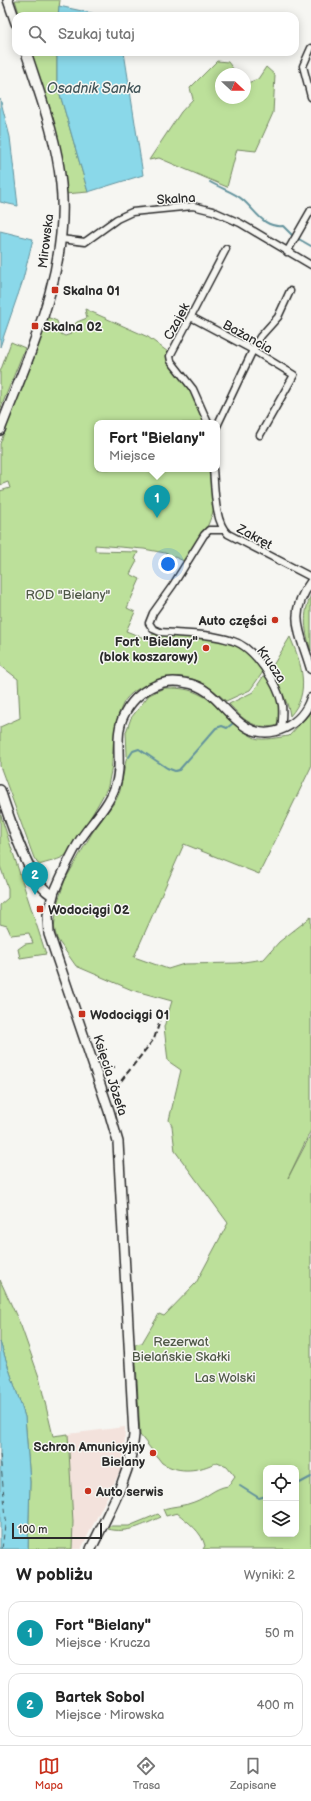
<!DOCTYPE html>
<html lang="pl">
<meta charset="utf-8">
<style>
:root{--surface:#fff;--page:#f6f6f6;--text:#222;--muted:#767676;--line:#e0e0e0;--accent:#c8321e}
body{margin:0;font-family:"Balsamiq Sans",sans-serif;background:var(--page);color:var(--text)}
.controls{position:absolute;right:12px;bottom:12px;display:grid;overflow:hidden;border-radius:8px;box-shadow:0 2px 10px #0003}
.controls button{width:36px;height:36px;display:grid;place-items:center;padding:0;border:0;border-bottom:1px solid var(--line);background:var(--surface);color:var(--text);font:20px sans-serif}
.compass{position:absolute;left:215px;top:68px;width:36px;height:36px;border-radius:50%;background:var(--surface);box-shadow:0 2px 10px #0003;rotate:112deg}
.scale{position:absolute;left:12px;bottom:10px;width:90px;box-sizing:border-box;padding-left:4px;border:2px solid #2b2b2b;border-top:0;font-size:11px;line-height:14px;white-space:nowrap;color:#2b2b2b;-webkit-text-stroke:3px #f6f6f2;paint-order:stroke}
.you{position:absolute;left:168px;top:564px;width:14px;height:14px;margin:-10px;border:3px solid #fff;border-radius:50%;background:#1a73e8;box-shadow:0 0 0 6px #1a73e833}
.badge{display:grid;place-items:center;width:26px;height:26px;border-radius:50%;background:var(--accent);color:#fff;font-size:13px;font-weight:700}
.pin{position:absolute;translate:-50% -33px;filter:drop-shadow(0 1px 2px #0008)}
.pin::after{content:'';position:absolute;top:21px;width:14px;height:12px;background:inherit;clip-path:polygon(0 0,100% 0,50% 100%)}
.popup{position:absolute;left:94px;top:420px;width:126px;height:52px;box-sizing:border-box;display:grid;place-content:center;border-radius:8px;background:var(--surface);filter:drop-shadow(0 1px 3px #0005);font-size:13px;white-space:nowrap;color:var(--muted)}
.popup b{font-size:15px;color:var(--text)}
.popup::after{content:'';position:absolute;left:50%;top:100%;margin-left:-8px;border:8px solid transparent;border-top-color:var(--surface)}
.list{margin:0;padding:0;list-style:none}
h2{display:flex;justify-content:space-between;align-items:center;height:52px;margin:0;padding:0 16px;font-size:17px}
h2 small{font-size:13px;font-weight:400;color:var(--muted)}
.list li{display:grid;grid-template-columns:26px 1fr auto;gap:12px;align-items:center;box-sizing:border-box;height:64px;margin:0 8px 8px;padding:0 8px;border:1px solid var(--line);border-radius:12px}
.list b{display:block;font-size:15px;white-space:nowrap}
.list p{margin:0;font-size:13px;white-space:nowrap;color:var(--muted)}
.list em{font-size:13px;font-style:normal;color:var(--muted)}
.icon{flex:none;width:22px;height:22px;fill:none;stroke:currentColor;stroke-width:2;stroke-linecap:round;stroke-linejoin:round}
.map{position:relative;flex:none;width:311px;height:1549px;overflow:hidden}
.search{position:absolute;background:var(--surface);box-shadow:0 2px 10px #0003;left:12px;right:12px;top:12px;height:44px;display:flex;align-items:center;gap:10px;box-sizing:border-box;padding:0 14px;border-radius:12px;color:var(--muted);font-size:15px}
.sheet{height:196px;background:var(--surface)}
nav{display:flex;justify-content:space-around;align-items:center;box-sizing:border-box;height:56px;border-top:1px solid var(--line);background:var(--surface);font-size:11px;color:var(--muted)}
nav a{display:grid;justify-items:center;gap:2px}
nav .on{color:var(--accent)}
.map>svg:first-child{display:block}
.built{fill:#f3e2dc}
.green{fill:#bce09a;stroke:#748662;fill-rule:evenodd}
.water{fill:#8ad8e9;stroke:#64939d}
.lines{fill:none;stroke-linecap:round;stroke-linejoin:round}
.stream{stroke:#64939d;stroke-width:2}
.ferry{stroke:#43565a;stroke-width:1;stroke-dasharray:5 4;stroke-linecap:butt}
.minor-casing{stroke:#2b2b2b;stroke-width:9}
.tertiary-casing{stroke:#2b2b2b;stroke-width:11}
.secondary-casing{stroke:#2b2b2b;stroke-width:12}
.minor{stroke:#f6f6f2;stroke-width:6}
.tertiary{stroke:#f6f6f2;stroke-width:8}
.secondary{stroke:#f6f6f2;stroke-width:9}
.rail{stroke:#2b2b2b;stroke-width:2;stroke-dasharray:6 3;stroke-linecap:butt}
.poi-dot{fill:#c8321e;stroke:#f6f6f2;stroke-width:1.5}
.labels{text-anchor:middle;stroke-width:3;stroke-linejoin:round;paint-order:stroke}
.street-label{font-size:13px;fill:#2b2b2b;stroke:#f6f6f2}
.poi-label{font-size:13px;font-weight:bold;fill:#2b2b2b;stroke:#f6f6f2;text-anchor:start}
.park-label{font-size:13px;fill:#4f5847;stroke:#f6f6f2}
.water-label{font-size:14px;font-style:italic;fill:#43565a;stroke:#f6f6f2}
</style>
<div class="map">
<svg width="311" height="1549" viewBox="0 0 311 1549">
<rect width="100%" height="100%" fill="#f6f6f2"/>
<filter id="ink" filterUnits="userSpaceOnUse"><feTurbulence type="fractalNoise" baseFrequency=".025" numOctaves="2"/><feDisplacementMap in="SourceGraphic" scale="8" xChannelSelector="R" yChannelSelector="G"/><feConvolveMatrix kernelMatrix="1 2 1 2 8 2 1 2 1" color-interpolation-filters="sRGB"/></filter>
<g filter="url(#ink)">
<path class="built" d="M125,1427L124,1463L81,1549H72L73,1522L68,1434Z"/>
<path class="green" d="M15,0H60L58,16H20Z
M31,52H57V84L88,192L65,194L48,108Z
M217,61L228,62L237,74H221V98H245V84L258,79L266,67L275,75L273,113L256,151L237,149L227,187L159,158L149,160L181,112L193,99L190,88Z
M85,309L148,337L168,352L169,363L192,390L207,423H97V469H211L215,507L206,530L184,561L165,553L144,549L95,545V551L138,552L135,559L137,561L130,574L140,579L127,608L135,612L126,631L149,640L154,633C177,637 224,634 242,648C251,654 256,664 263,672L250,690L226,701C199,676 178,669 144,686C135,690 126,696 122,706C112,727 114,748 111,771C110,776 109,781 108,786C105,794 73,847 67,854C61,860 47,862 39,865L34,858L0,766V727L20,718L18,679L0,665V491L10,488L8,482L0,485V444L47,317L57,321L61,334L65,336L71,334L69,329L77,322L87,318Z
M11,342L25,348L0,410V372Z
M311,595V651C305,631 302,615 311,595Z
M290,637C302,664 311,693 290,716C288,699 278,686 269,672Z
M265,674C273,690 289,710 276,726C252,729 244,720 229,704L253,692Z
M164,688C176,688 186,688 197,693C220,702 232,728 255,738C263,741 280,737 289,736L311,712V767L259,874L184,844L134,957L168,969L184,964L237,963L264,959L279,942L311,917V1130L288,1178L311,1134V1549H203L205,1546C202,1532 188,1522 177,1513L166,1516L163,1509C173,1506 185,1506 194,1502C208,1497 214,1488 228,1486L235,1476L227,1466L217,1462C199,1471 180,1474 162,1463L140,1435L135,1344L142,1343L159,1314L164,1316L196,1283L228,1223L175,1151L172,1126L169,1120L181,1070L168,1061L164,1027L172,1001L132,990L76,966L57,939L54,927L58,901L65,880L92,833L116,800L120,791L127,755L126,732L131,718L149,695ZM266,1468H296V1534H266Z
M0,813L46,954L20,958L18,949L25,944L33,943L29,933L11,935L7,926L0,924V905L8,898V888L0,866Z
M0,1280L21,1326L39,1377L53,1436L68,1434L73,1522L72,1549H28L30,1482L25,1417L0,1342Z
M158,1514L161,1517C143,1525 127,1534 108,1529L109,1526H129Z"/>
<path class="water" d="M59,6L105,16H58Z
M57,52H124L143,175L88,192L57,84Z
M0,98L10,137L18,206L0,202Z
M0,231L33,239L22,283L0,347Z
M0,1342L25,1417L30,1482L28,1549H0Z"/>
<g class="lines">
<path class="stream" d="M210,182C220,188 236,193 243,200C256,211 263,228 283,226L293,236
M297,238L311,246
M129,757L133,751L139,749L167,768L175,771L179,770L216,728L222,726L227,728L232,724
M296,1485L311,1477
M240,1486L259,1498L266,1496"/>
<path class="ferry" d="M0,1454L6,1518L2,1549"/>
<defs>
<path id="minor" d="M311,48L303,66L311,97
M61,239L85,242L117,219L132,212L193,206L213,211L240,223L311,265
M287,252L311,210
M191,317L253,350L294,375L260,435
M208,423L193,389L171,361L170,356L226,249
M217,426L253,350L260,337L278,317L290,291
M213,469C215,487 214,522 228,534L311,577
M223,530H209L204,535L173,585L153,613L149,623L153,629L160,632C184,634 209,633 233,641C254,647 278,684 282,705C283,714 282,722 281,730"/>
<path id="tertiary" d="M311,582C286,615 301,634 311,669
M53,895C61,876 69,858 80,840C91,823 108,807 115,787C124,763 112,736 125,713C133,698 146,688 162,683C169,681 178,681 186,683C214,687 223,713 246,727C271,742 303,724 311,698"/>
<path id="secondary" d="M8,0L16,23
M0,430C30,352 70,269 61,184C57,139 40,95 26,52
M0,790C8,814 30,887 53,895L48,915L49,934L109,1111L118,1142L134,1435C131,1475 108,1513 91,1549"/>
</defs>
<use href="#minor" class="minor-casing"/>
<use href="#tertiary" class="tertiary-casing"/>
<use href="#secondary" class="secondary-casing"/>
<use href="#minor" class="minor"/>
<use href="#tertiary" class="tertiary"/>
<use href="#secondary" class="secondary"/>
<path class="rail" d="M114,1067H115
M106,1090L114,1087L121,1081L154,1039L160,1021"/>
</g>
</g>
<g class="poi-dot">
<rect x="51" y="286" width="8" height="8" rx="2"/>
<rect x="31" y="322" width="8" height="8" rx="2"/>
<circle cx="275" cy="620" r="4"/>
<circle cx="206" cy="648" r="4"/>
<rect x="36" y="905" width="8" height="8" rx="2"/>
<rect x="78" y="1010" width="8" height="8" rx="2"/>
<circle cx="153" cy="1453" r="4"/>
<circle cx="88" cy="1491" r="4"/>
</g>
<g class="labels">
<g class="street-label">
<text transform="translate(176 198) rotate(-4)" y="5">Skalna</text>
<text transform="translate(45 241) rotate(-83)" y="5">Mirowska</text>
<text transform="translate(176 321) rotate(-62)" y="5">Czajek</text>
<text transform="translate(248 336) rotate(29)" y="5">Bażancia</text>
<text transform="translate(255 536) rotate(28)" y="5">Zakręt</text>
<text transform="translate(272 664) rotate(55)" y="5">Krucza</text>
<text transform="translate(111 1075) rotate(72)" y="5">Księcia Józefa</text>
</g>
<g class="poi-label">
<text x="63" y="295">Skalna 01</text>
<text x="43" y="331">Skalna 02</text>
<text x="267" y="625" text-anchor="end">Auto części</text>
<text x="198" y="646" text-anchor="end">Fort "Bielany"<tspan x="198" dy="15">(blok koszarowy)</tspan></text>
<text x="48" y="914">Wodociągi 02</text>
<text x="90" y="1019">Wodociągi 01</text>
<text x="145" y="1451" text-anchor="end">Schron Amunicyjny<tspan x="145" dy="15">Bielany</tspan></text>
<text x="96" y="1496">Auto serwis</text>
</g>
<g class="park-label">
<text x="68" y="599">ROD "Bielany"</text>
<text x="181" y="1346">Rezerwat<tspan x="181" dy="15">Bielańskie Skałki</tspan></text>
<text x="225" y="1382">Las Wolski</text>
</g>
<g class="water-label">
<text x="94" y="93">Osadnik Sanka</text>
</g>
</g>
</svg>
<div class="controls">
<button><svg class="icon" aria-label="locate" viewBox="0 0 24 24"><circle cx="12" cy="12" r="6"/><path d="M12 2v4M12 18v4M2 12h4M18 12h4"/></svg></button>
<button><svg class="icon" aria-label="layers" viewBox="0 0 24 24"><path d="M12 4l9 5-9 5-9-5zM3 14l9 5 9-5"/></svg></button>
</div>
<svg class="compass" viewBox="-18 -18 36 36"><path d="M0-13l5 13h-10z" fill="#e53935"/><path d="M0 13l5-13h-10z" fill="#767676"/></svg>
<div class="scale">100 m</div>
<div class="you"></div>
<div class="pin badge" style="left:157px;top:518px;background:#0f9aa8">1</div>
<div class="popup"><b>Fort &quot;Bielany&quot;</b>Miejsce</div>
<div class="pin badge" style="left:35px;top:895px;background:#0f9aa8">2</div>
<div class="search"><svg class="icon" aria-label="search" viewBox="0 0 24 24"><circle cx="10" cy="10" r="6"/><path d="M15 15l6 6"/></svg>Szukaj tutaj</div>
</div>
<section class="sheet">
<h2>W pobliżu<small>Wyniki: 2</small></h2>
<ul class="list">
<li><span class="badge" style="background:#0f9aa8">1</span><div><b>Fort &quot;Bielany&quot;</b><p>Miejsce · Krucza</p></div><em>50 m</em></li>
<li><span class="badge" style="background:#0f9aa8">2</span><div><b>Bartek Sobol</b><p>Miejsce · Mirowska</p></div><em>400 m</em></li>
</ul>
</section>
<nav>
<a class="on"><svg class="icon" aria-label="map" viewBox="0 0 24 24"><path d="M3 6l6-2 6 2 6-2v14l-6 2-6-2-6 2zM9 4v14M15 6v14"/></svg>Mapa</a>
<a><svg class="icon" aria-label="directions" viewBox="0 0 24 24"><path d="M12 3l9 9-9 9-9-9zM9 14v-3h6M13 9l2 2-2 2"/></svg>Trasa</a>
<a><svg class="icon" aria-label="saved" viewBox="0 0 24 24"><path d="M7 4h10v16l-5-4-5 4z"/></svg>Zapisane</a>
</nav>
